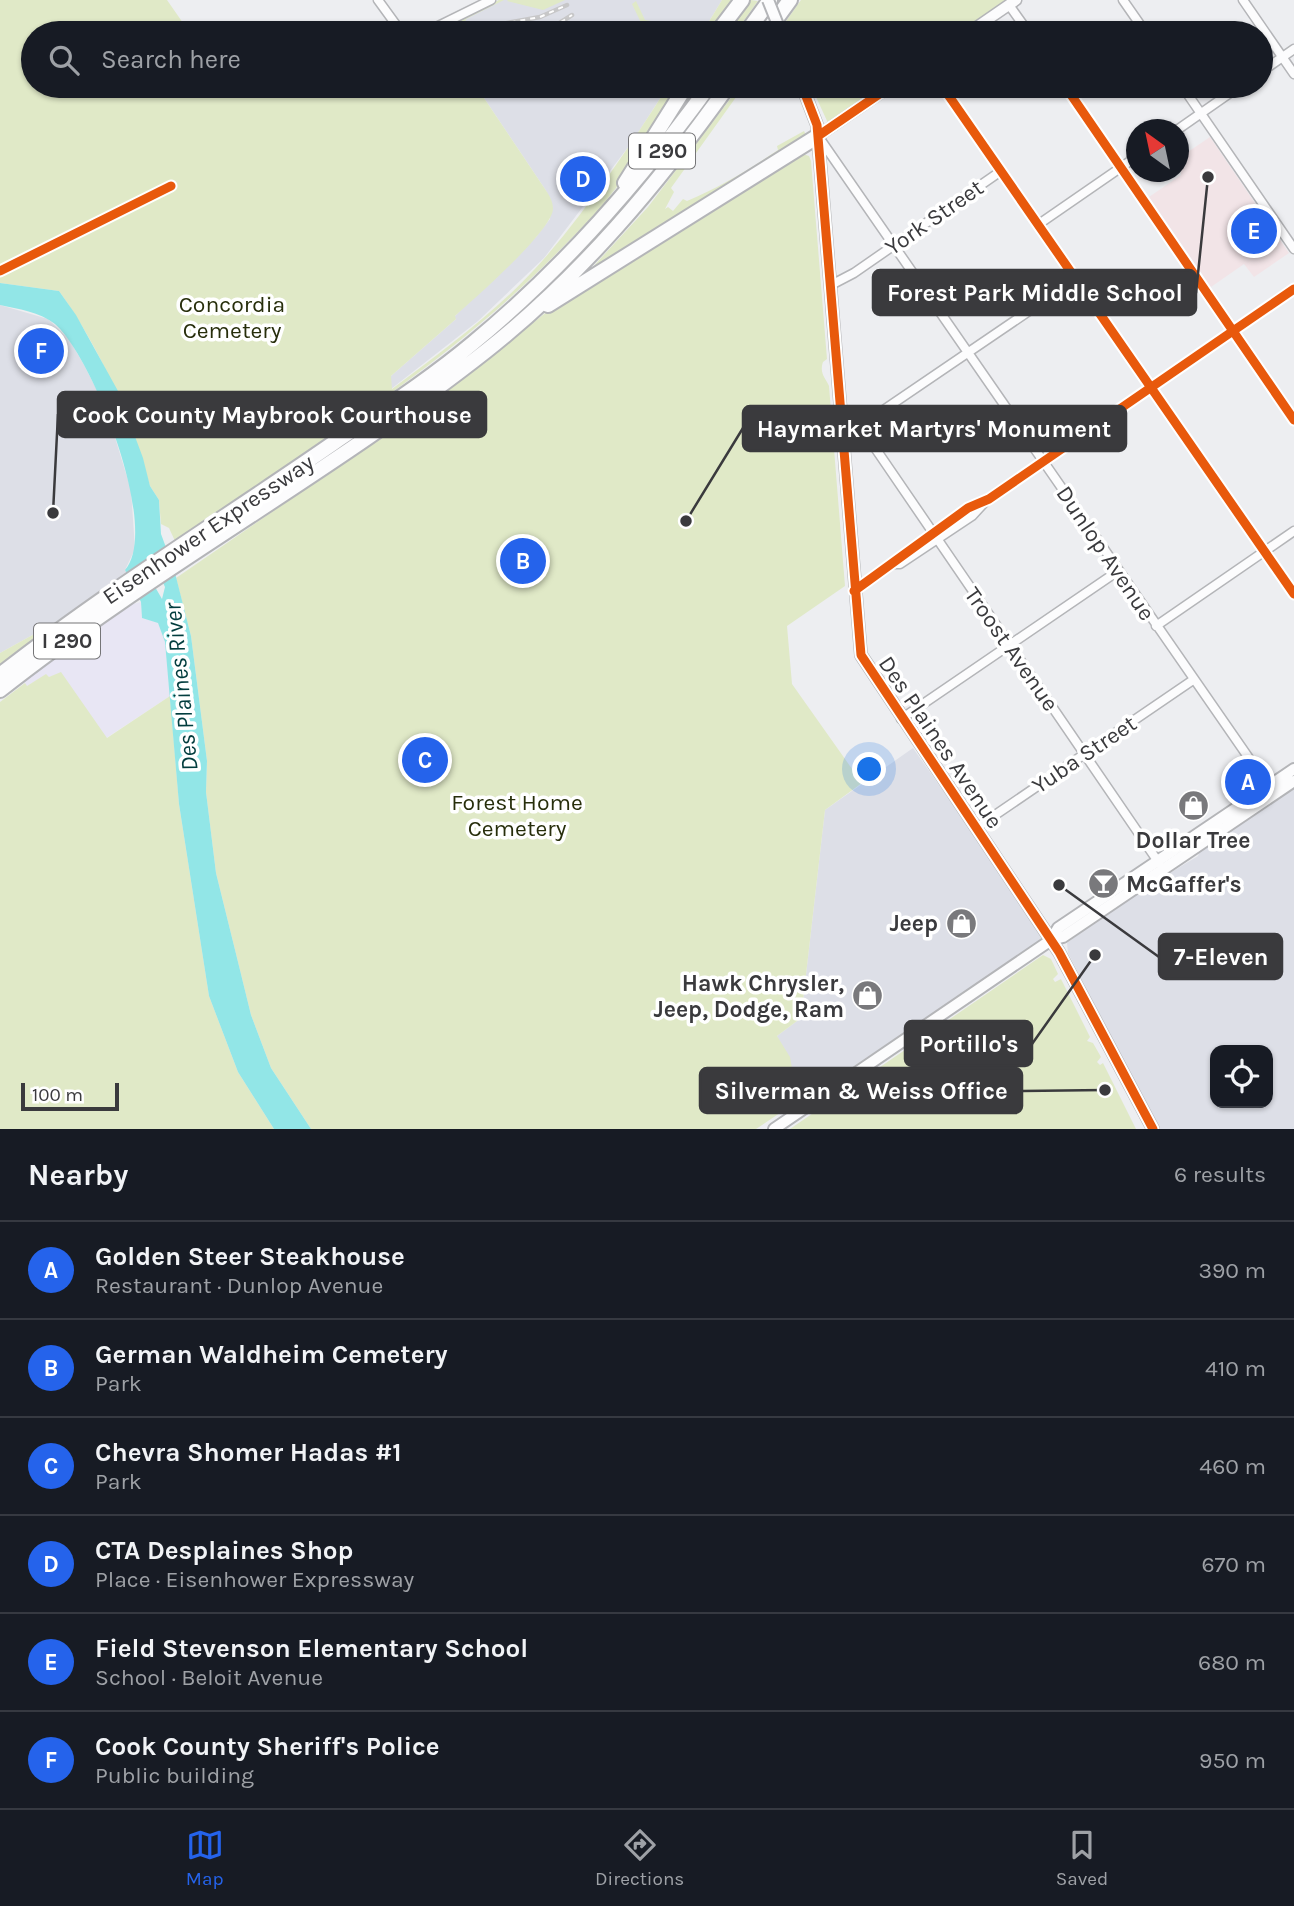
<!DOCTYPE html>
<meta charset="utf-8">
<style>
:root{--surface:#171b24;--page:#20242c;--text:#f1f3f6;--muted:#9ea1a6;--line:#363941;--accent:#2563eb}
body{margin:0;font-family:Karla,sans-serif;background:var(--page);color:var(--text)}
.controls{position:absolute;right:21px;bottom:21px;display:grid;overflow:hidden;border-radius:14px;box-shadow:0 2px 5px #0004}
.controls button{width:63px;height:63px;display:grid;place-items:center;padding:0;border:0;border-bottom:2px solid var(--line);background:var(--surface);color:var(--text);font:35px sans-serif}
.compass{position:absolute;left:1126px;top:119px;width:63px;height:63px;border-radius:50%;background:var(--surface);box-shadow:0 2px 5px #0004;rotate:327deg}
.scale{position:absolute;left:21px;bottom:18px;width:98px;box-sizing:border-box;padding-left:7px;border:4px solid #3a3a3d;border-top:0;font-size:19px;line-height:24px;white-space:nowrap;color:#3a3a3d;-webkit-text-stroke:5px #fff;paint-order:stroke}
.you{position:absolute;left:870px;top:770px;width:24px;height:24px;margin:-18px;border:5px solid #fff;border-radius:50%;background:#1a73e8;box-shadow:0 0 0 10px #1a73e833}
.badge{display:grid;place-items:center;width:46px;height:46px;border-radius:50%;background:var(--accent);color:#fff;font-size:23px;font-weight:700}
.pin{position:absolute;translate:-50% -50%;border:4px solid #fff;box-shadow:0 2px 7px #0006}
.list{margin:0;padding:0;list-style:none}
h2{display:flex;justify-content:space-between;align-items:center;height:91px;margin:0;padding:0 28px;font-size:30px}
h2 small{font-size:23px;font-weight:400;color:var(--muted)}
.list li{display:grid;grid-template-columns:46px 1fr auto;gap:21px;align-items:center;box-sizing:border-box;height:98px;padding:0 28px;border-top:2px solid var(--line)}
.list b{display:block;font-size:26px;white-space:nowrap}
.list p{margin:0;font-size:23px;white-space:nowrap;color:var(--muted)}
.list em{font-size:23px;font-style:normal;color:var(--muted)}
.icon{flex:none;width:38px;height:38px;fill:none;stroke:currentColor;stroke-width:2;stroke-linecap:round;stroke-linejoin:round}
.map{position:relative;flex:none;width:1294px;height:1129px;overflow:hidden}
.search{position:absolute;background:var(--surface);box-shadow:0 2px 5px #0004;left:21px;right:21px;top:21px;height:77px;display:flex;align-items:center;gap:18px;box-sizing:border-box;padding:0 24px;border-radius:38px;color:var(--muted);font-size:26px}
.sheet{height:679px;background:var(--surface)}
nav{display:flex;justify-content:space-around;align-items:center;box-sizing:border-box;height:98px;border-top:2px solid var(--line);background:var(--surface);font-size:19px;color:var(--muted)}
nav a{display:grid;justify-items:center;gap:4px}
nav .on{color:var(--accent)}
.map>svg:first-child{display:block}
.built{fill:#dddfe7;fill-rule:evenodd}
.industrial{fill:#e8e6f4}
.education{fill:#f2e4e7}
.green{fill:#e0e9c7}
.water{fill:#92e6e7;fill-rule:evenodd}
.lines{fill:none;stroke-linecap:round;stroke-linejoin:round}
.minor-casing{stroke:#b4b5b8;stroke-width:11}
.tertiary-casing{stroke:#b4b5b8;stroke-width:13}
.secondary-casing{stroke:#b4b5b8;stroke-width:14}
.motorway-casing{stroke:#b4b5b8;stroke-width:18}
.minor{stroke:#fcfcfd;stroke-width:8}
.tertiary{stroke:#fcfcfd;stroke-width:10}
.secondary{stroke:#fcfcfd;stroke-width:10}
.motorway{stroke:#fcfcfd;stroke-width:14}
.rail-casing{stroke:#c7c7c8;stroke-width:4.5}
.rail{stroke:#fff;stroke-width:2;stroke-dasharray:5;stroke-linecap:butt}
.secondary-bridge-casing{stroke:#b4b5b8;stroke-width:14;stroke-linecap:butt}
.secondary-bridge{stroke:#fcfcfd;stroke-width:10}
.cycleway-casing{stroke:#fff;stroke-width:13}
.cycleway{stroke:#e8590c;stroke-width:9}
.labels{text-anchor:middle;stroke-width:7;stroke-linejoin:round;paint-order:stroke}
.shield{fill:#fff;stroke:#757577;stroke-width:2}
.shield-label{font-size:21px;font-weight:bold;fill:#3a3a3d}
.street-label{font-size:23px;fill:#3a3a3d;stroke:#fff}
.park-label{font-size:23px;fill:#272e0b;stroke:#fff}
.poi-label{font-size:23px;font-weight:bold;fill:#3a3a3d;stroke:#fff;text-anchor:end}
.water-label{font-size:24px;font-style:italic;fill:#023d3e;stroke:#fff}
.leader{fill:none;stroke:#3a3a3d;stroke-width:2.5}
.callout-dot{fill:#3a3a3d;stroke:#fff;stroke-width:2.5}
.callout{fill:#3a3a3d;stroke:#3a3a3d;stroke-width:2.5}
.callout-label{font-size:24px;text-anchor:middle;font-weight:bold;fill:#fff}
</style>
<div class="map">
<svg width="1294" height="1129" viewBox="0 0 1294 1129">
<rect width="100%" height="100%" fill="#edeef1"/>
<path class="built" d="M499,0H722L702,33H463L465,17Z
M476,86H668L632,142L544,258L478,321L391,389V376L456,319L454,317L536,237L550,219L551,200L545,189Z
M0,305L48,319L69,339L84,365L106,408L131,490L135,549L125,570L127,574L56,622L0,653Z
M913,748L1046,937L799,1103L777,1036L801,1018L825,810Z
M1294,786V1129H1159L1068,953L1067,943L1122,902L1198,856L1200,850ZM1215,1050H1268V1103H1215Z"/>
<path class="industrial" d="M141,602L142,618L158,623L165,642L170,696L106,738L61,673L49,677L46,675L27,686L23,680L129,605Z"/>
<path class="education" d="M1210,137L1289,253L1254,277L1244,264L1211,287L1149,197L1181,175L1179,158Z"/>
<path class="green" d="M0,0H167L190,33H33V86H226L232,94L244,86H324L329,93L343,86H476L545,189C549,195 553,201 553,209C552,231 474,299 455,316L456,319L391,376L392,389C444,350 500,309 543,260C590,206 630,146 668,86H681C662,117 644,150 622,180C600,211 571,239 544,266C434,374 301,454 175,541L169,528L161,524L159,500L150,486C129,416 102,351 59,291L0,283Z
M499,0H504L466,19L463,33L435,32Z
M565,0L543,10L507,1L508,0Z
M722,0H731L713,33H702Z
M751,0L758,1L735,33H723Z
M801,0H1008L959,33H791L786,21Z
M636,1L645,20L663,23L656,33H646L632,4Z
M740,86H744L671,188L674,192L665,209L668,207L673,211L683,199L687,201C720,187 748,170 778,150L777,146L804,131L807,137L592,274L589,271L648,207Z
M811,86H883L828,123Z
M803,154L809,156L811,161L827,359L823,362C819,374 826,378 829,386L845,586L787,626L792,684L862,783L825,810L801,1018L777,1036L790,1057L798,1101L756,1129H311L271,1068L251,1015L239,966L216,873L206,792L207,761L191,636L176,578L439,397L553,307Z
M56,622L0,664V653Z
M61,672L107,738L170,696L179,804L209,996L238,1072L274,1129H0V702L25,683L27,686L46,674L49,677Z
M1043,955L1051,959L1058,974L1053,979L1055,982L1061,979L1090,1037L1087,1041L1093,1043L1101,1057L1097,1062L1100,1065L1103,1063L1136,1129H790Z"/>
<path class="water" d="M0,283L59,291L76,315L118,391L143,458L150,486L159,500L161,534L174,569L191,636L207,761L206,792L216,873L239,966L251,1015L271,1068L311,1129H274L238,1072L209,996L179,804L165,642L158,623L142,618L141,602L125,570C161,529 93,357 55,324C40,312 18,309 0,305ZM150,555L165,587L162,599L151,580Z"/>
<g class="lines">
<defs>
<path id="minor" d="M378,0L402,33
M1123,0L1146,33
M1243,0L1294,74
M1009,5L1029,33
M424,33L491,0
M1261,72L1294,49
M942,86L1294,594
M1065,86L1294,420
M1182,86L1294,249
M1177,130L1240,86
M818,136L1271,790
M1039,224L1136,157
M831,285L854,273L1001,171
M842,422L860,426L1076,279
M860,426L1159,863
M893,564H900L972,516L984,503
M854,591L968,508L989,499L1294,289
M1156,626L1294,531
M901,719L1118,571
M976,828L1193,680"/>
<path id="tertiary" d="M968,33L1016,0
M818,136L891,86"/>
<path id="secondary" d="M802,86L817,125L861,655L1059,952L1153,1129
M1051,940L1058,928L1294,769
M774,1129L1051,940L1063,937L1294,781"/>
<path id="motorway" d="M717,33L742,0
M746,33L770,0
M766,33L790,0
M625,183L686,86
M548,305L818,136
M0,675C107,591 224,519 335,442C382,410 430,379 473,343C564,268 640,181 709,86
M0,690C155,568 331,473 486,351C581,276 658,184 728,86"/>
</defs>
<use href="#minor" class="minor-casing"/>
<use href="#tertiary" class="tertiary-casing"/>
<use href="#secondary" class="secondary-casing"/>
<use href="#motorway" class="motorway-casing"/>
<use href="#minor" class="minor"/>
<use href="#tertiary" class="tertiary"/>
<use href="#secondary" class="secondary"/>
<use href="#motorway" class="motorway"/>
<defs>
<path id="rail" d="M483,33L496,25L540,17L567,5
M544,33L572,15"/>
</defs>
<use href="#rail" class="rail-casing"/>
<use href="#rail" class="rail"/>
<defs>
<path id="secondary-bridge" d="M768,0L780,30"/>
</defs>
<use href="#secondary-bridge" class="secondary-bridge-casing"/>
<use href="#secondary-bridge" class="secondary-bridge"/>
<defs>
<path id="cycleway" d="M802,86L817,125L861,655L1059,952L1153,1129
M942,86L1294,594
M1065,86L1294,420
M818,136L891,86
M0,271L171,186
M854,591L968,508L989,499L1294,289"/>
</defs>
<use href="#cycleway" class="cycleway-casing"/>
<use href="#cycleway" class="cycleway"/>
</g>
<defs>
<symbol id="shop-disc" viewBox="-11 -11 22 22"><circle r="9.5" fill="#79797c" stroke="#fff"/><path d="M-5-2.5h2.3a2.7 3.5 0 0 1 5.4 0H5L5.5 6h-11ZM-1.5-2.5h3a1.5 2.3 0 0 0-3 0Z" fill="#fff"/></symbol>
<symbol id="bar-disc" viewBox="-11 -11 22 22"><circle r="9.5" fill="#79797c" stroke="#fff"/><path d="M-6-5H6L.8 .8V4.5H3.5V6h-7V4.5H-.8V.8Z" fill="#fff"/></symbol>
</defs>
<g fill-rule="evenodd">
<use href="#shop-disc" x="1176" y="788" width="35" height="35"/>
<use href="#bar-disc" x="1086" y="866" width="35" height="35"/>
<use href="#shop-disc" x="944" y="906" width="35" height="35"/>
<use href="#shop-disc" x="850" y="978" width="35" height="35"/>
</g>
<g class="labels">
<g class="shield">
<rect x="629" y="133.5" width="66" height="35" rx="5"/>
<rect x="34" y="623.5" width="66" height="35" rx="5"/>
</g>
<g class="shield-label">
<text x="662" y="158">I 290</text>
<text x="67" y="648">I 290</text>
</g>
<g class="street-label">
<text transform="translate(934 217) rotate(-35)" y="8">York Street</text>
<text transform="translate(208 529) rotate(-34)" y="8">Eisenhower Expressway</text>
<text transform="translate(1106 553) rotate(56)" y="8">Dunlop Avenue</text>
<text transform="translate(1012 649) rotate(55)" y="8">Troost Avenue</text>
<text transform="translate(941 742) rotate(56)" y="8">Des Plaines Avenue</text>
<text transform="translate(1084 754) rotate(-34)" y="8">Yuba Street</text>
</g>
<g class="park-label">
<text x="232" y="312">Concordia<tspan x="232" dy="26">Cemetery</tspan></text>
<text x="517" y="810">Forest Home<tspan x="517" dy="26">Cemetery</tspan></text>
</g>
<g class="poi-label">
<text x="1193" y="848" text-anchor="middle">Dollar Tree</text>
<text x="1126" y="892" text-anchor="start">McGaffer's</text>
<text x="938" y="931">Jeep</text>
<text x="844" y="991">Hawk Chrysler,<tspan x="844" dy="26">Jeep, Dodge, Ram</tspan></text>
</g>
<g class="water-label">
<text transform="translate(181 687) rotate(-96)" y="8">Des Plaines River</text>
</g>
</g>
<path class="leader" d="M1208 177L1196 293M53 513L58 414M686 521L743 428M1059 885L1159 957M1095 955L1032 1044M1105 1090L1022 1091"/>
<g class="callout-dot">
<circle cx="1208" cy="177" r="7"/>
<circle cx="53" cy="513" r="7"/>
<circle cx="686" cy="521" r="7"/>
<circle cx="1059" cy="885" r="7"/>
<circle cx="1095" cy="955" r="7"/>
<circle cx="1105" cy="1090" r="7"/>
</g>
<g class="callout">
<rect x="873" y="270" width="323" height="45" rx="7"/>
<rect x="58" y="392" width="428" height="45" rx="7"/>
<rect x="743" y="406" width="383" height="45" rx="7"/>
<rect x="1159" y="934" width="123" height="45" rx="7"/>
<rect x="905" y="1021" width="127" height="45" rx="7"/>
<rect x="700" y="1068" width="322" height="45" rx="7"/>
</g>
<g class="callout-label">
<text x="1035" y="301">Forest Park Middle School</text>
<text x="272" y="423">Cook County Maybrook Courthouse</text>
<text x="934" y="437">Haymarket Martyrs' Monument</text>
<text x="1221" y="965">7-Eleven</text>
<text x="969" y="1052">Portillo's</text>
<text x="861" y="1099">Silverman &amp; Weiss Office</text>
</g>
</svg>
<div class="controls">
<button><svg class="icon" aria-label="locate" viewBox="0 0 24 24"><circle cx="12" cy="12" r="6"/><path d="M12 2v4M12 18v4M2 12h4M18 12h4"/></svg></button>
</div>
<svg class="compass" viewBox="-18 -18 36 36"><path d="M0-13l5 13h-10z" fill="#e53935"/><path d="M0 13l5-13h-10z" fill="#9ea1a6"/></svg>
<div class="scale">100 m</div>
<div class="you"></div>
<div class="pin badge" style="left:1248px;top:782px">A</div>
<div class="pin badge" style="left:523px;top:561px">B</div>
<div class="pin badge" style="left:425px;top:760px">C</div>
<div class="pin badge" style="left:583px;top:179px">D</div>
<div class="pin badge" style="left:1254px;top:231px">E</div>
<div class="pin badge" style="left:41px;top:351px">F</div>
<div class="search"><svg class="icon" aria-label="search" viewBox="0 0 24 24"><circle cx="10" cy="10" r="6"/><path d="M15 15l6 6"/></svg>Search here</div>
</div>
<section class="sheet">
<h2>Nearby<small>6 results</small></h2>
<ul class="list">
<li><span class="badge">A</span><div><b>Golden Steer Steakhouse</b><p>Restaurant · Dunlop Avenue</p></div><em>390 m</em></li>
<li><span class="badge">B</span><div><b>German Waldheim Cemetery</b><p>Park</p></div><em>410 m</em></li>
<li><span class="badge">C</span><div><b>Chevra Shomer Hadas #1</b><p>Park</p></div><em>460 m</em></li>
<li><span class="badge">D</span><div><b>CTA Desplaines Shop</b><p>Place · Eisenhower Expressway</p></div><em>670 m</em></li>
<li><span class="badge">E</span><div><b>Field Stevenson Elementary School</b><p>School · Beloit Avenue</p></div><em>680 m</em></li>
<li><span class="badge">F</span><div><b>Cook County Sheriff's Police</b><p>Public building</p></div><em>950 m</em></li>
</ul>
</section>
<nav>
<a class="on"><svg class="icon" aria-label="map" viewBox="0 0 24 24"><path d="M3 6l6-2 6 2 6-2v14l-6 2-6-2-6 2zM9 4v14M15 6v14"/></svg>Map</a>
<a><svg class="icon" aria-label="directions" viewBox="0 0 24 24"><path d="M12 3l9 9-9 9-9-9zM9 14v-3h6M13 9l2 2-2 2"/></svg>Directions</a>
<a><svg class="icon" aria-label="saved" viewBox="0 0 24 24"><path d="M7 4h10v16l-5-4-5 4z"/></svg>Saved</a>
</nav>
